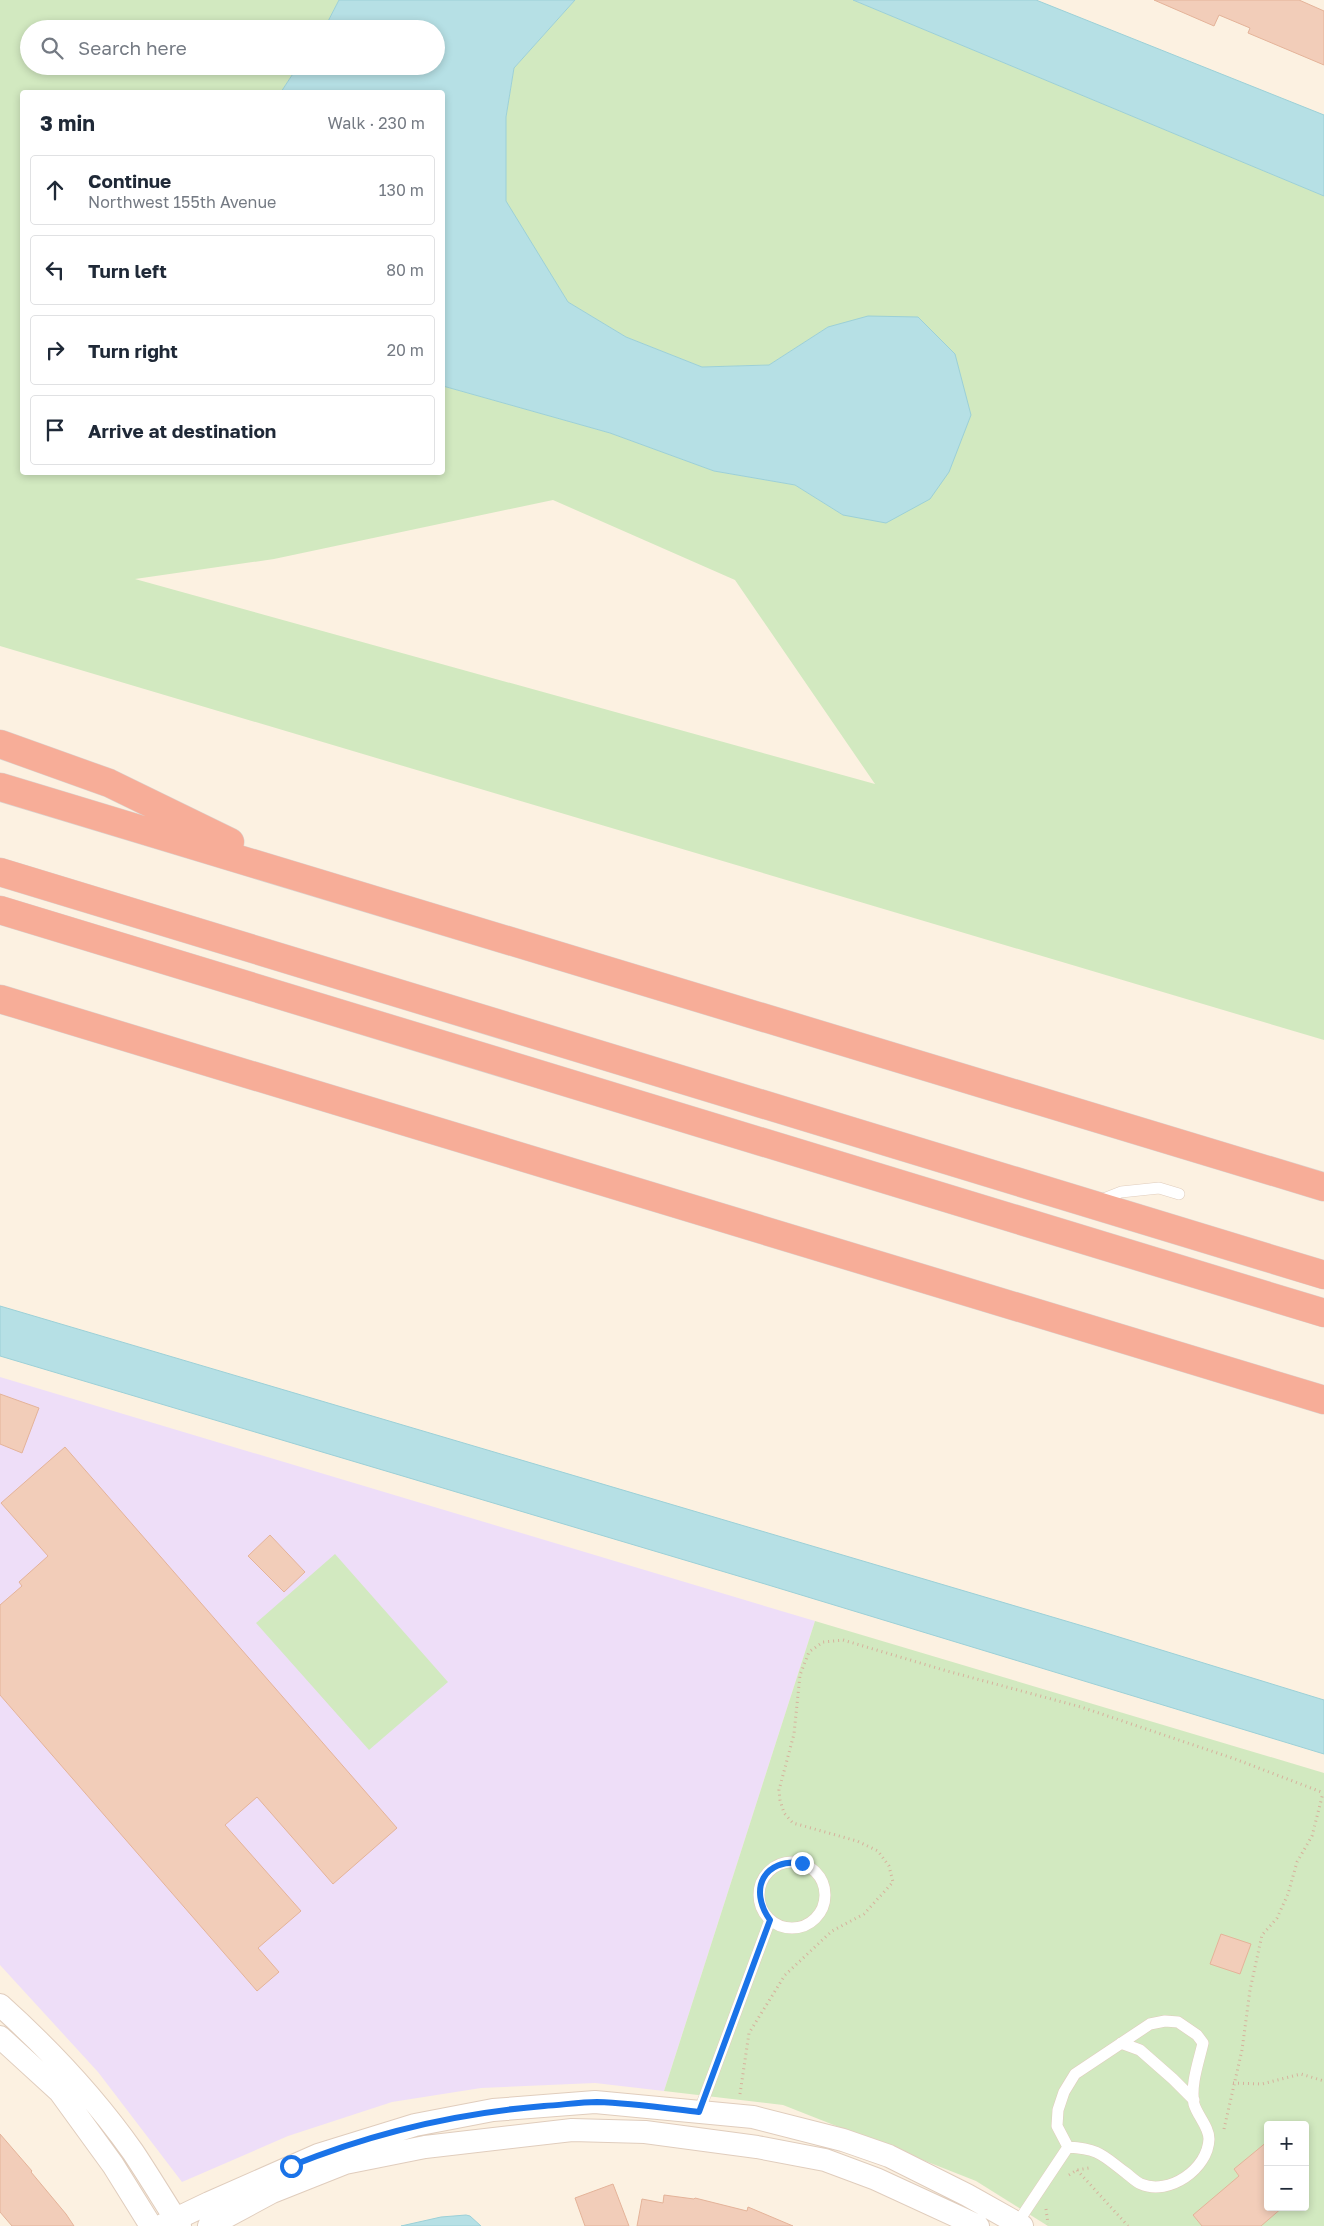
<!DOCTYPE html>
<meta charset="utf-8">
<style>
:root{--surface:#fff;--page:#f6f6f7;--text:#1f2937;--muted:#747a83;--line:#e0e1e3}
body{margin:0;font-family:"Golos Text",sans-serif;background:var(--page);color:var(--text)}
.controls{position:absolute;right:15px;bottom:15px;display:grid;overflow:hidden;border-radius:5px;box-shadow:0 2px 8px #0003}
.controls button{width:45px;height:45px;display:grid;place-items:center;padding:0;border:0;border-bottom:1px solid var(--line);background:var(--surface);color:var(--text);font:25px sans-serif}
.stop{position:absolute;width:15px;height:15px;margin:-11px;border:4px solid #1a73e8;border-radius:50%;background:#fff}
.stop.end{background:#1a73e8;border-color:#fff;box-shadow:0 1px 5px #0008}
.list{margin:0;padding:0;list-style:none}
h2{display:flex;justify-content:space-between;align-items:center;height:65px;margin:0;padding:0 20px;font-size:21px}
h2 small{font-size:16px;font-weight:400;color:var(--muted)}
.list li{display:grid;grid-template-columns:32px 1fr auto;gap:15px;align-items:center;box-sizing:border-box;height:70px;margin:0 10px 10px;padding:0 10px;border:1px solid var(--line);border-radius:5px}
.list b{display:block;font-size:19px;white-space:nowrap}
.list p{margin:0;font-size:16px;white-space:nowrap;color:var(--muted)}
.list em{font-size:16px;font-style:normal;color:var(--muted)}
.icon{flex:none;width:28px;height:28px;fill:none;stroke:currentColor;stroke-width:2;stroke-linecap:round;stroke-linejoin:round}
.map{position:relative;flex:none;width:1324px;height:2226px;overflow:hidden}
.search{position:absolute;background:var(--surface);box-shadow:0 2px 8px #0003;left:20px;top:20px;width:425px;height:55px;display:flex;align-items:center;gap:12px;box-sizing:border-box;padding:0 18px;border-radius:28px;color:var(--muted);font-size:19px}
.panel{position:absolute;background:var(--surface);box-shadow:0 2px 8px #0003;left:20px;top:90px;width:425px;height:385px;border-radius:5px}
.map>svg:first-child{display:block}
.education{fill:#eedef8}
.green{fill:#d2e9c0;fill-rule:evenodd}
.water{fill:#b6e0e5;stroke:#9cd0d7}
.building{fill:#f2cdb9;stroke:#e4b399}
.lines{fill:none;stroke-linecap:round;stroke-linejoin:round}
.lane-casing{stroke:#e0cdbd;stroke-width:12}
.street-casing{stroke:#e0cdbd;stroke-width:24}
.highway-casing{stroke:#dbd3cf;stroke-width:29}
.path{stroke:#d6b19c;stroke-width:3;stroke-dasharray:1 4;stroke-linecap:butt}
.lane{stroke:#fff;stroke-width:11}
.street{stroke:#fff;stroke-width:22}
.highway{stroke:#f7ad98;stroke-width:28}
.route{stroke:#1a73e8;stroke-width:6}
</style>
<div class="map">
<svg width="1324" height="2226" viewBox="0 0 1324 2226">
<rect width="100%" height="100%" fill="#fcf1e1"/>
<path class="education" d="M0,1377L815,1621L664,2091L595,2083L481,2088L392,2102L288,2136L182,2182L98,2072L0,1965Z"/>
<path class="green" d="M0,0H339L324,29H29V66H298L281,92H22V472H442L443,386L610,433L714,471L795,485L843,515L828,327L769,365L702,367L626,337L568,302L505,201L506,117L514,68L575,0H853L1324,196V1040L0,646ZM553,500L735,580L875,784L135,579L274,559Z
M335,1554L448,1682L369,1750L256,1623Z
M815,1621L1324,1773V2226H1048L976,2181L783,2105L664,2091ZM1268,2125H1305V2207H1268Z"/>
<path class="water" d="M339,0H575L514,68L506,117V201L568,302L626,337L702,367L769,365L828,327L868,316L918,317L955,354L971,415L949,472L930,499L886,523L843,515L795,485L714,471L610,433L443,386L442,92H281L298,66H436V29H324Z
M853,0H1036L1324,115V196Z
M0,1306L1093,1629L1324,1700V1754L765,1584L0,1356Z
M466,2215L470,2216L481,2226H401L441,2217Z"/>
<path class="building" d="M1154,0H1299L1324,11V65L1248,33L1250,28L1219,15L1214,26Z
M0,1394L39,1408L22,1453L0,1444Z
M65,1447L397,1828L333,1884L257,1797L225,1825L301,1911L258,1948L279,1972L257,1991L0,1695V1605L22,1586L19,1582L48,1556L1,1503Z
M270,1535L305,1572L284,1592L248,1556Z
M1221,1934L1251,1944L1240,1974L1210,1964Z
M0,2134L32,2171L31,2172L66,2214L74,2226H12L0,2212Z
M1268,2141V2207H1283L1261,2226H1202L1193,2215L1239,2176L1234,2169Z
M613,2184L629,2226H585L575,2198Z
M664,2195L694,2199L695,2198L747,2211L748,2207L793,2226H637L642,2199L663,2203Z"/>
<g class="lines">
<defs>
<path id="lane" d="M1098,1201L1121,1192L1159,1188L1179,1194
M759 1895a33 33 0 1 1 66 0a33 33 0 1 1-66 0Z
M1121,2043L1140,2050L1173,2079L1194,2100
M699,2112L770,1920
M1016,2225L1068,2147L1057,2126L1058,2110L1064,2092L1075,2074L1150,2024L1165,2021L1178,2022L1197,2035L1203,2043C1199,2061 1190,2085 1194,2104C1197,2115 1209,2127 1209,2139C1208,2169 1169,2196 1141,2184C1136,2182 1130,2176 1126,2173C1102,2155 1100,2149 1068,2147"/>
<path id="street" d="M0,2005C49,2049 95,2098 133,2152C149,2176 164,2201 180,2226
M0,2037L60,2092L113,2165L151,2226
M161,2226L209,2203L318,2155L415,2125L493,2110L595,2102L753,2117L843,2140L889,2156L967,2195L1022,2226
M209,2226L272,2192L345,2163L425,2147L572,2130L645,2132L757,2147L825,2160L876,2179L978,2226"/>
<path id="highway" d="M0,744L109,783L230,842
M0,787L1324,1187
M0,872L1324,1275
M0,910L1324,1313
M0,999L1324,1400"/>
</defs>
<use href="#lane" class="lane-casing"/>
<use href="#street" class="street-casing"/>
<use href="#highway" class="highway-casing"/>
<path class="path" d="M1233,2083L1262,2084L1301,2074L1324,2081
M740,2094L749,2033L785,1975L832,1931L864,1914L893,1882L889,1866L878,1851L857,1841L793,1823L784,1813L780,1800L779,1790L794,1734L800,1675L809,1652L823,1642L843,1640L947,1671L1081,1707L1235,1759L1324,1793
M1224,2129L1242,2050L1250,1990L1262,1935L1277,1918L1288,1894L1297,1862L1312,1836L1323,1793
M1077,2170L1128,2226
M1069,2175L1077,2170L1089,2168
M1046,2209L1048,2224"/>
<use href="#lane" class="lane"/>
<use href="#street" class="street"/>
<use href="#highway" class="highway"/>
</g>
<g class="lines">
<path class="route" d="M291,2166C372,2133 457,2113 544,2106C562,2105 580,2102 597,2102C631,2103 665,2108 699,2112L770,1920C748,1889 764,1858 802,1863"/>
</g>
</svg>
<div class="controls">
<button>+</button>
<button>−</button>
</div>
<div class="stop" style="left:291px;top:2166px"></div>
<div class="stop end" style="left:802px;top:1863px"></div>
<div class="search"><svg class="icon" aria-label="search" viewBox="0 0 24 24"><circle cx="10" cy="10" r="6"/><path d="M15 15l6 6"/></svg>Search here</div>
<section class="panel">
<h2>3 min<small>Walk · 230 m</small></h2>
<ul class="list">
<li><svg class="icon" aria-label="ahead" viewBox="0 0 24 24"><path d="M12 20V5M6 11l6-6 6 6"/></svg><div><b>Continue</b><p>Northwest 155th Avenue</p></div><em>130 m</em></li>
<li><svg class="icon" aria-label="left" viewBox="0 0 24 24"><path d="M17 20v-9H6M10 6l-5 5 5 5"/></svg><div><b>Turn left</b></div><em>80 m</em></li>
<li><svg class="icon" aria-label="right" viewBox="0 0 24 24"><path d="M7 20v-9h11M14 6l5 5-5 5"/></svg><div><b>Turn right</b></div><em>20 m</em></li>
<li><svg class="icon" aria-label="arrive" viewBox="0 0 24 24"><path d="M6 21V4h12l-3 4 3 4H6"/></svg><div><b>Arrive at destination</b></div></li>
</ul>
</section>
</div>
